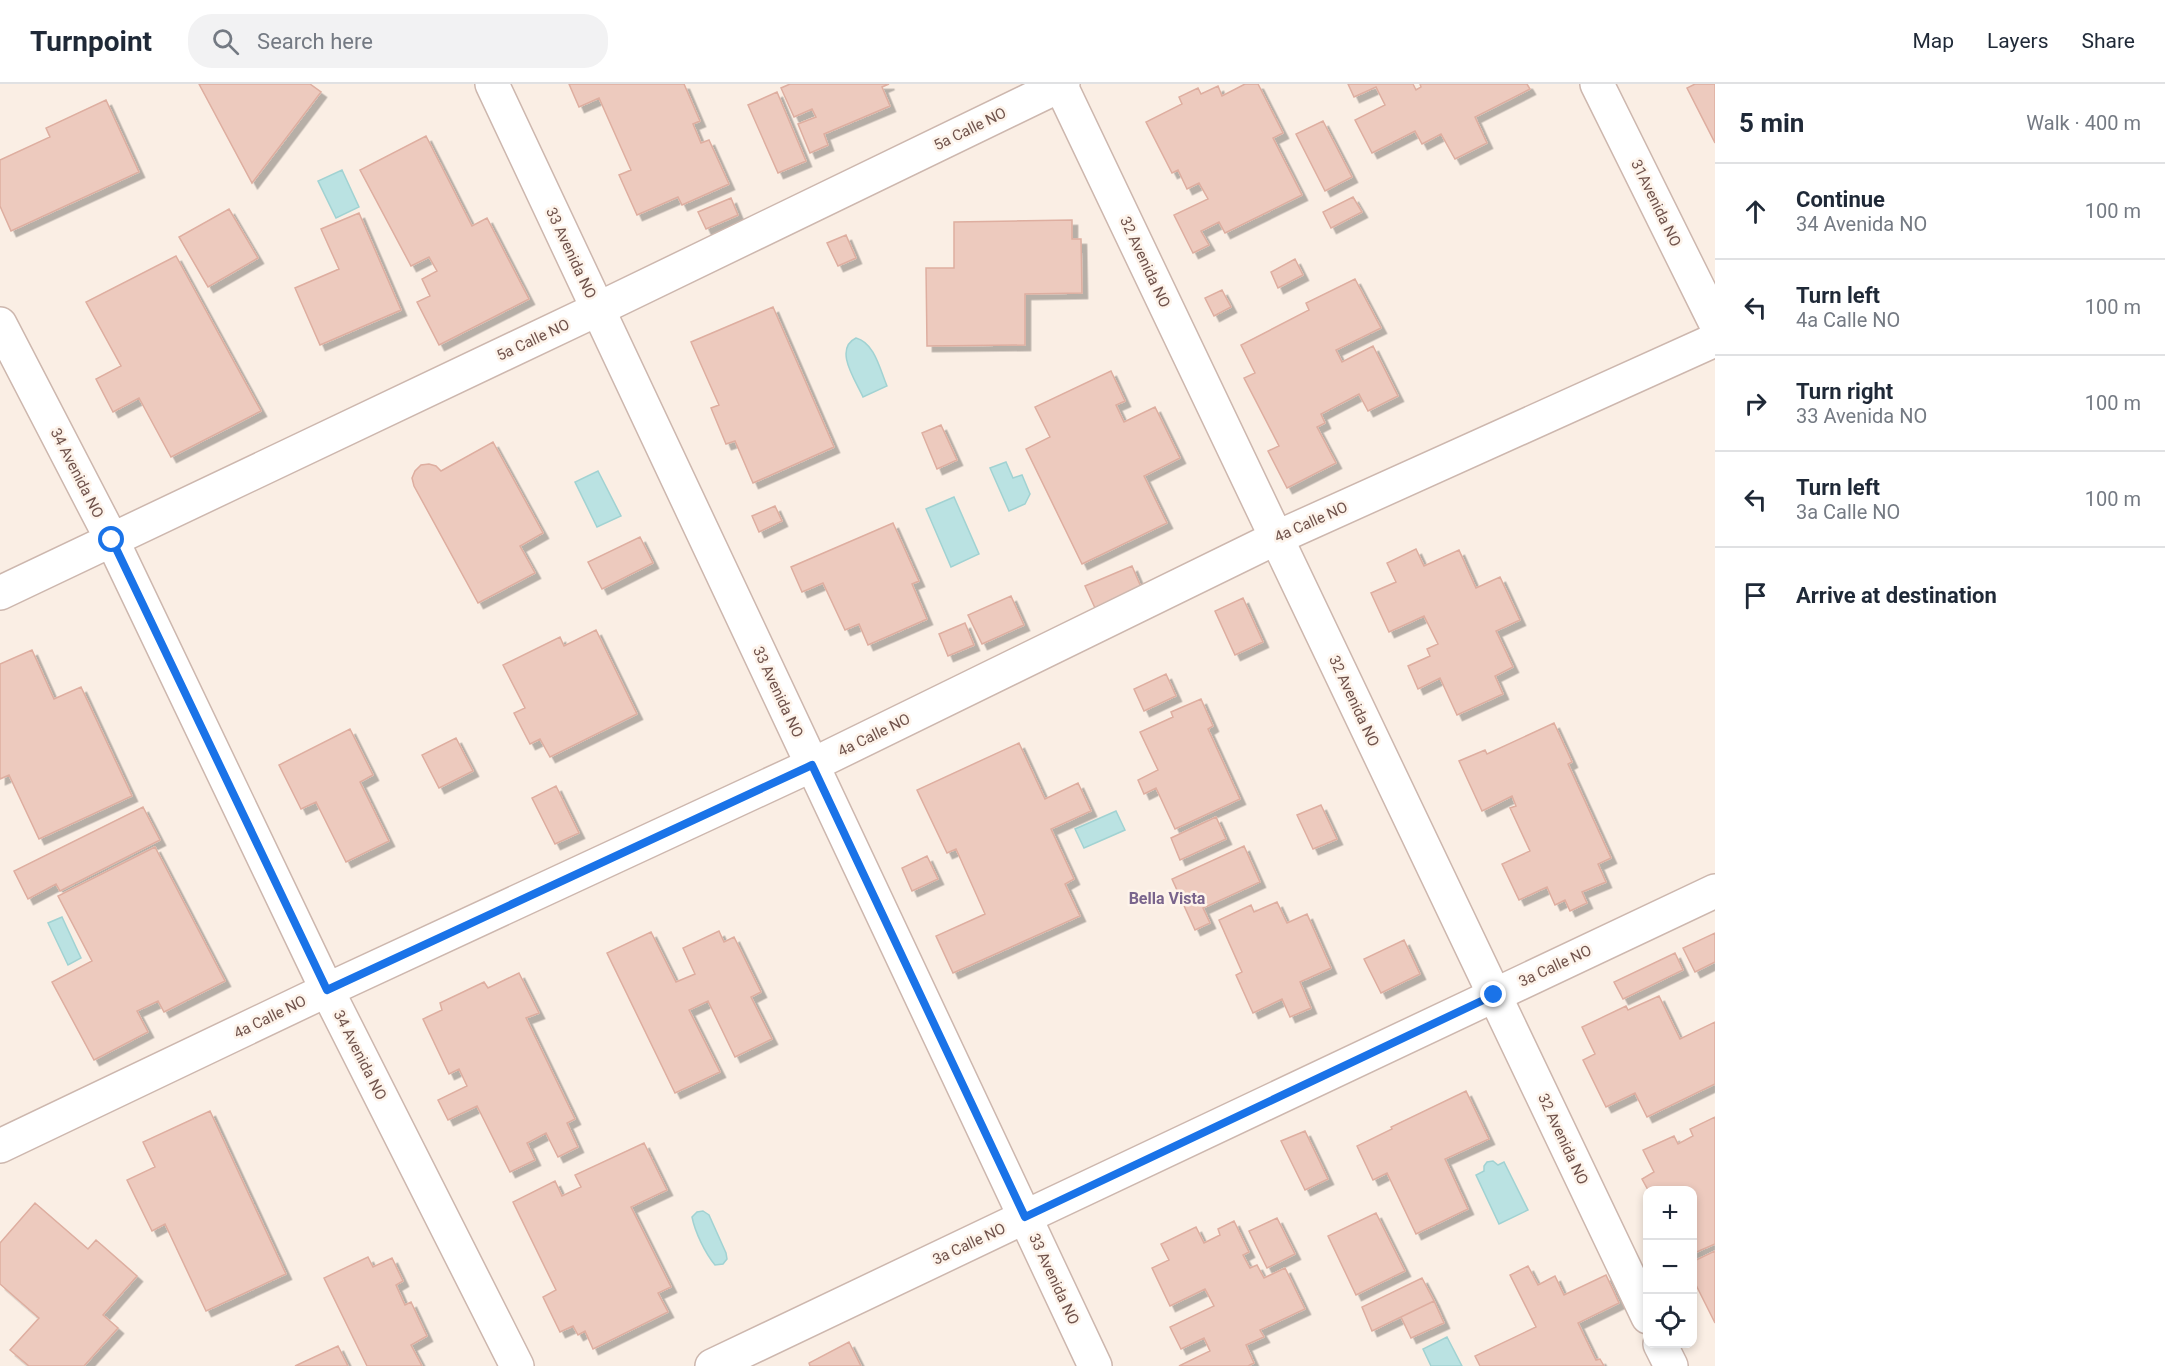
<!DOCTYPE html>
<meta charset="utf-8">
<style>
:root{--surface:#fff;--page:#f2f2f3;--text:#1f2937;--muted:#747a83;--line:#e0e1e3}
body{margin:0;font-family:Roboto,sans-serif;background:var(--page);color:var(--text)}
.controls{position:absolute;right:18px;bottom:18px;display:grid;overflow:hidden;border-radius:12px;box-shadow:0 3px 9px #0003}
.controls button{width:54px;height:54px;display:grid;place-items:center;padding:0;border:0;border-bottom:2px solid var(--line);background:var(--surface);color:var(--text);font:30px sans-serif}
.stop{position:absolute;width:18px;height:18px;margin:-14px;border:4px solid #1a73e8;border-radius:50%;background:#fff}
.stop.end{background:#1a73e8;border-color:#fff;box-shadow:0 2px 6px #0008}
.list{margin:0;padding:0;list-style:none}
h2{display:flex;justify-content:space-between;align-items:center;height:78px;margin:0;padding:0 24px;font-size:26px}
h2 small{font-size:20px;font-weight:400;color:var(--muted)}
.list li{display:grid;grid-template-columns:39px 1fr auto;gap:18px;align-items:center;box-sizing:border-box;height:96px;padding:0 24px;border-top:2px solid var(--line)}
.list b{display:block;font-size:22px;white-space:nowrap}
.list p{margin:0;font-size:20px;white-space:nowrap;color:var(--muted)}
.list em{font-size:20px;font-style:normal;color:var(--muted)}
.icon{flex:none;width:33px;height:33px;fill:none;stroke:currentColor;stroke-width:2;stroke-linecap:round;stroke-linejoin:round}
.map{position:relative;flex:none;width:1715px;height:1282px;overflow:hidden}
header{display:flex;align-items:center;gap:36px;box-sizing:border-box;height:84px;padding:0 30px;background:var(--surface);border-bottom:2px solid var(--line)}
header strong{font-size:28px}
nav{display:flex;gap:33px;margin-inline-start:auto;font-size:21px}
.search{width:420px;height:54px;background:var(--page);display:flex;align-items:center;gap:15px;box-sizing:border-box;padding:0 21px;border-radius:24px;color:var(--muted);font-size:22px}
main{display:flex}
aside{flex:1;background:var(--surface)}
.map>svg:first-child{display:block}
.water{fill:#bae2e2;stroke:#a1d2d2;stroke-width:1.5}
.building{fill:#edcabe;stroke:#deaea0;stroke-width:1.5;filter:url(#shadow)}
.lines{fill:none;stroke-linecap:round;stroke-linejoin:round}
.minor-casing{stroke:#cdb7ae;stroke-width:36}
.tertiary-casing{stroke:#cdb7ae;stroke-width:36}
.minor{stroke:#fff;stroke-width:33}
.tertiary{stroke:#fff;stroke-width:33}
.route{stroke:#1a73e8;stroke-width:8}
.labels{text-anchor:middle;stroke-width:5;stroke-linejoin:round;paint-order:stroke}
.street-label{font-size:15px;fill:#70534c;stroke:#fdf3ea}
.neighbourhood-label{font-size:16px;font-weight:bold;fill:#79648c;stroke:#fdf3ea}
</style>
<header>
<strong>Turnpoint</strong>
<div class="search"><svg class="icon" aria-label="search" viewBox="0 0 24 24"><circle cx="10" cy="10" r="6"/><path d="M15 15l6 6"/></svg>Search here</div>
<nav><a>Map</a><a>Layers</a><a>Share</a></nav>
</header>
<main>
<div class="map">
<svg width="1715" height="1282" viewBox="0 0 1715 1282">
<defs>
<filter id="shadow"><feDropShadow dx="5.5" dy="5.5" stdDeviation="0" flood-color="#0004"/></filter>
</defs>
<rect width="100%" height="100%" fill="#faeee4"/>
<path class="water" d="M342,86L359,123L336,134L318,97Z
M856,254C875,259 880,286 887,302L863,313C856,297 833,265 856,254Z
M1006,378L1013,394L1022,391L1030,410L1025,420L1009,427L990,384Z
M598,387L621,432L597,443L575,398Z
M954,413L979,470L951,483L926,425Z
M1116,727L1125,746L1084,764L1075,745Z
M62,833L81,874L68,881L48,839Z
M1493,1077L1498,1081L1504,1078L1528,1126L1499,1140L1476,1091L1484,1087V1082L1487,1078Z
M703,1127L709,1131L726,1169L727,1175L723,1180L715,1181C705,1169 695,1148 692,1133L697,1128Z
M1447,1253L1462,1282H1431L1423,1265Z"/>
<path class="building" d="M199,0H310L321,8L252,99Z
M569,0H684L700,37L693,40L701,59L709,56L729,100L682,121L678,113L637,131L619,91L631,86L599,14L579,23Z
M790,0H889L882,3L890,22L824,50L828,61L810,69L798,40L816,33L812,25L794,33L781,4Z
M1245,0H1258L1283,49L1273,54L1302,111L1225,149L1219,138L1201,147L1209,161L1193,169L1174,131L1208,115L1199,99L1187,105L1178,86L1172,89L1146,38L1182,20L1179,13L1198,4L1201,10L1218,2L1222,12Z
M1348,0H1413L1416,6L1421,3L1420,0H1527L1530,5L1475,33L1487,59L1455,75L1441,50L1422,60L1415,47L1372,69L1355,36L1385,21L1376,3L1354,13Z
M1695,0H1715V59L1687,4Z
M777,8L806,77L778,89L748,21Z
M106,16L139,88L11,147L0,122V76L50,53L46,44Z
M1323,37L1352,93L1325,107L1296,50Z
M426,52L472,142L487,134L529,215L439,261L417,218L430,212L422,195L437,187L429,173L411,182L360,86Z
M1353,113L1362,128L1331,144L1323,128Z
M731,114L738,131L706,145L698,128Z
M229,125L258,174L208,203L179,153Z
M359,129L401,226L320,261L295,204L339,185L321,145Z
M1072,136V155H1081L1082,209L1025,210V261L927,262L926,184H954V138Z
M846,151L856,174L838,182L827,159Z
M176,172L261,327L171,373L139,314L113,328L96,295L121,282L86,218Z
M1295,175L1303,191L1278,204L1271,188Z
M1355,195L1381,244L1336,266L1342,278L1373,262L1398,312L1368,327L1359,310L1321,330L1325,339L1317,343L1336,379L1287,404L1268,367L1279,362L1244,294L1255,289L1241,261L1309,226L1306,219Z
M1222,206L1231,223L1214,232L1205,214Z
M773,223L834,363L753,399L735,357L726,360L711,324L719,321L691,258Z
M1111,287L1125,317L1116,321L1124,338L1155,323L1180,374L1144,392L1167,439L1082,480L1026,365L1050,353L1035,323Z
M941,341L957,376L937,385L922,349Z
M493,358L543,449L520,462L535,489L478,519L414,402L412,394L415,387L421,381L429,380L436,382L441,387Z
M775,422L782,437L759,448L752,432Z
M893,439L919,497L912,500L927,535L868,561L859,540L845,546L823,499L802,508L791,483Z
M640,453L653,479L602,505L588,478Z
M1416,465L1424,482L1459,466L1476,504L1500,493L1520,536L1496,547L1513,583L1495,592L1503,610L1457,631L1440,594L1418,605L1408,582L1430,572L1427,565L1438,560L1424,532L1389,548L1371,509L1396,498L1387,479Z
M1132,482L1141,503L1095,524L1085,502Z
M1011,512L1024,541L982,560L968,531Z
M1243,514L1263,558L1235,571L1215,527Z
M965,539L974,561L948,572L939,550Z
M596,546L637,630L550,673L540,655L530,660L514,629L525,624L503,581L560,553L564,562Z
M32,566L54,615L81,603L132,712L39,755L9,691L0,695V580Z
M1166,590L1176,612L1144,627L1134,605Z
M1201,615L1213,642L1208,645L1240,715L1175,745L1156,704L1144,710L1138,696L1158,686L1140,648L1173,633L1171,628Z
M1554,639L1572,678L1568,680L1611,774L1598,780L1606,798L1582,808L1587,819L1570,827L1565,816L1555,821L1547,803L1519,816L1502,780L1530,767L1510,724L1516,722L1512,712L1482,727L1459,677L1485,666L1487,670Z
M350,645L373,691L360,698L389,757L346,778L316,718L301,725L279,681Z
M456,654L473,687L439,704L422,671Z
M1019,659L1045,715L1078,699L1091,727L1051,745L1074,795L1065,800L1080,832L953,889L936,852L985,830L956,765L947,769L917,706Z
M556,702L579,749L555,760L532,714Z
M1321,721L1337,755L1313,765L1297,731Z
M143,723L160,756L60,807L56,800L28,815L14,787Z
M1216,733L1226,755L1180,776L1171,754Z
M1244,762L1260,798L1203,824L1210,839L1195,846L1172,795Z
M155,763L225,897L164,928L158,917L137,927L148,948L94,976L52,898L92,877L58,812Z
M927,772L938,795L912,807L902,784Z
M1277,818L1287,839L1307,830L1331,884L1300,898L1311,924L1290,933L1282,915L1253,929L1236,891L1242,888L1219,836L1251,821L1254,828Z
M719,847L724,858L734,853L761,908L751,913L772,955L735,973L708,917L689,926L720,988L675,1009L607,869L651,848L676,898L695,890L683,864Z
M1715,849V878L1695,888L1683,864Z
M1404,856L1420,890L1381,909L1364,875Z
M1675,869L1683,886L1623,915L1614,898Z
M519,889L539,929L526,934L575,1035L567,1039L578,1063L558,1073L546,1049L527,1059L535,1076L510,1088L477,1022L448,1036L438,1016L467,1002L459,985L449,990L423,935L442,926L440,919L484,898L488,904Z
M1659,912L1680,955L1715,938V1000L1647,1033L1635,1009L1606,1023L1583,976L1595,970L1582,943L1626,922L1628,926Z
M1466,1007L1489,1055L1445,1075L1468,1125L1416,1150L1387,1089L1373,1096L1357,1062L1392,1045L1391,1043Z
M210,1027L286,1190L206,1227L165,1140L152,1147L127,1096L155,1083L143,1058Z
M1715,1033V1160L1692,1170V1106H1648L1642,1095L1654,1088L1643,1066L1674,1052L1678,1060L1693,1052L1690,1045Z
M1305,1047L1328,1095L1305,1106L1281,1057Z
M644,1059L667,1106L631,1123L671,1203L658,1209L668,1228L593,1265L585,1247L578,1251L573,1242L560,1248L543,1213L556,1206L513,1118L555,1097L562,1112L581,1103L575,1091Z
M35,1119L88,1165L96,1156L137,1192L103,1231L118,1244L84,1282H29L10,1266L39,1234L0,1200V1159Z
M1376,1129L1405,1187L1356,1211L1328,1152Z
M1277,1134L1295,1170L1267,1184L1249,1147Z
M1234,1137L1249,1168L1243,1171L1250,1184L1257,1181L1264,1194L1285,1184L1305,1225L1260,1246L1264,1253L1246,1261L1254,1279L1248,1282H1179L1210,1267L1204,1254L1181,1265L1170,1243L1214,1222L1205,1205L1170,1222L1152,1184L1169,1176L1161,1160L1196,1143L1204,1159L1220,1151L1218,1145Z
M1715,1167V1239L1692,1193V1178Z
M368,1173L373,1183L392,1174L403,1197L396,1201L405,1221L411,1218L427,1252L411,1261L422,1282H367L324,1194Z
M1528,1182L1538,1201L1555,1192L1564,1211L1606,1191L1619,1219L1578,1239L1596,1276L1600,1275L1604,1282H1480L1475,1272L1536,1243L1510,1191Z
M1422,1194L1434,1217L1372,1247L1362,1223Z
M1434,1217L1444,1239L1411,1254L1401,1233Z
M849,1258L861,1282H810L809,1279Z
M338,1262L348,1282H295Z"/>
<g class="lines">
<defs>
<path id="minor" d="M1060,0L1648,1233
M1597,0L1715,238
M0,240L112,456L327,906L517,1282
M0,509L598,225L1063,0
M0,1062L327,906L812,681L1276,454L1715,256
M1660,1260L1671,1282
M712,1282L1025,1133"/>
<path id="tertiary" d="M492,0L1095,1282
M1025,1133L1715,807"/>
</defs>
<use href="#minor" class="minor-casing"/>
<use href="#tertiary" class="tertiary-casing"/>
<use href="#minor" class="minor"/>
<use href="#tertiary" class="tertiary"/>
</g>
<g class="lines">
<path class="route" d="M112,456L327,906L812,681L1025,1133L1494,911"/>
</g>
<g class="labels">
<g class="street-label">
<text transform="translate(970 45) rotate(-26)" y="5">5a Calle NO</text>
<text transform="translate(1656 119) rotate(64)" y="5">31Avenida NO</text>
<text transform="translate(571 169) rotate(65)" y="5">33 Avenida NO</text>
<text transform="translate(1145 178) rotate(65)" y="5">32 Avenida NO</text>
<text transform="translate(533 256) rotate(-25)" y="5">5a Calle NO</text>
<text transform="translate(77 389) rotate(63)" y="5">34 Avenida NO</text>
<text transform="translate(1311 438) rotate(-24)" y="5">4a Calle NO</text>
<text transform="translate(778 608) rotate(65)" y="5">33 Avenida NO</text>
<text transform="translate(1354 617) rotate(65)" y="5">32 Avenida NO</text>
<text transform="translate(874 651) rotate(-26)" y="5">4a Calle NO</text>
<text transform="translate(1555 882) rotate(-25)" y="5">3a Calle NO</text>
<text transform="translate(270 933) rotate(-26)" y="5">4a Calle NO</text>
<text transform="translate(360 971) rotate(63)" y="5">34 Avenida NO</text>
<text transform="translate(1563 1055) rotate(65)" y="5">32 Avenida NO</text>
<text transform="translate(969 1160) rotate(-25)" y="5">3a Calle NO</text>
<text transform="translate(1054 1195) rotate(65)" y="5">33 Avenida NO</text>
</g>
<g class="neighbourhood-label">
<text x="1167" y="820">Bella Vista</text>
</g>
</g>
</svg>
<div class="controls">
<button>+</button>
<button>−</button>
<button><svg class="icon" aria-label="locate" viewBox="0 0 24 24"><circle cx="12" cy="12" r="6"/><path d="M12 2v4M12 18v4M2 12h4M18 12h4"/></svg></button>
</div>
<div class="stop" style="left:112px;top:456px"></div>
<div class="stop end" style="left:1494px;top:911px"></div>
</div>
<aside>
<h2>5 min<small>Walk · 400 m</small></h2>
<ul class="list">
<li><svg class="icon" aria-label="ahead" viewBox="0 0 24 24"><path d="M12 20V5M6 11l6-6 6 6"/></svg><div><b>Continue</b><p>34 Avenida NO</p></div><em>100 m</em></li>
<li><svg class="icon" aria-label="left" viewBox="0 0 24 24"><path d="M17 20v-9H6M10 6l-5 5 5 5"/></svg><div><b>Turn left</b><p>4a Calle NO</p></div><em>100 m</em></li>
<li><svg class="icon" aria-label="right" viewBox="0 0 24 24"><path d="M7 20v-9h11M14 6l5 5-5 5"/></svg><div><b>Turn right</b><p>33 Avenida NO</p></div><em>100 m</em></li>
<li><svg class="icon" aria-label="left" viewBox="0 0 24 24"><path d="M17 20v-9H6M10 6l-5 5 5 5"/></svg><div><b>Turn left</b><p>3a Calle NO</p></div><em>100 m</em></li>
<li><svg class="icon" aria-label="arrive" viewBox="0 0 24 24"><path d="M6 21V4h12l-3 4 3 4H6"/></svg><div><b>Arrive at destination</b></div></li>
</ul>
</aside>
</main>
